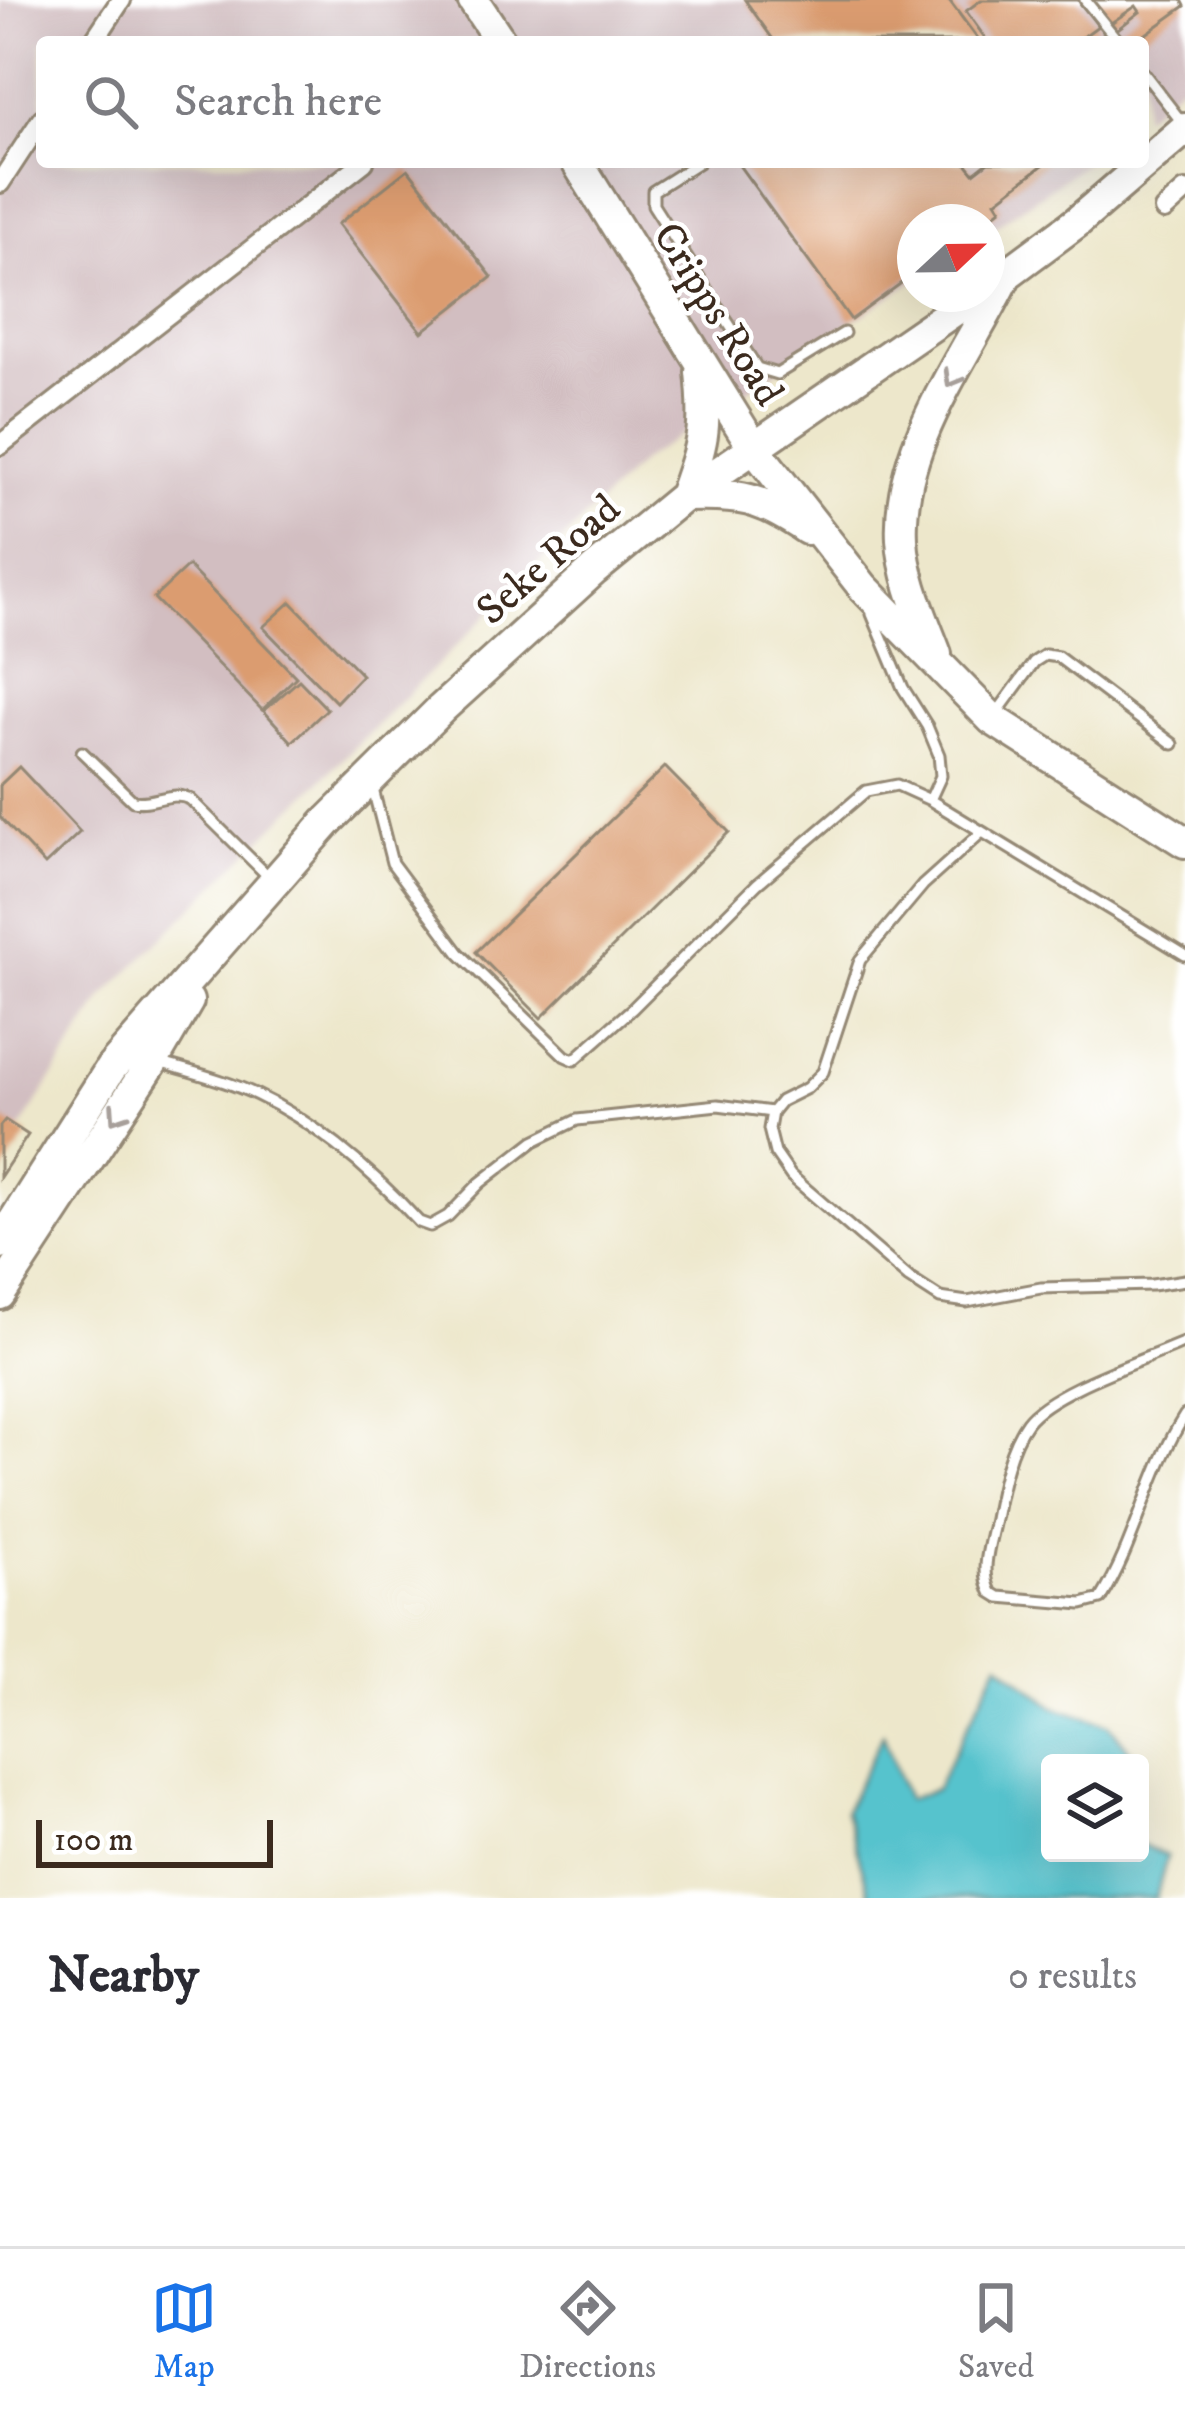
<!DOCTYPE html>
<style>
:root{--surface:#fff;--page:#f2f2f3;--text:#2b2b33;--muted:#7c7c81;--line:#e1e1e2;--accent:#1a73e8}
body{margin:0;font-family:"IM FELL DW Pica",serif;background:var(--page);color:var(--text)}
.controls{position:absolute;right:36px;bottom:36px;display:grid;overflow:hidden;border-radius:12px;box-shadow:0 12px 48px #0002}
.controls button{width:108px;height:108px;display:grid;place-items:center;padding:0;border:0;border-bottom:3px solid var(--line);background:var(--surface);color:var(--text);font:60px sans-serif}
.compass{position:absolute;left:897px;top:204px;width:108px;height:108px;border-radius:50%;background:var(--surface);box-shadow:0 12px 48px #0002;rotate:68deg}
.scale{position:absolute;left:36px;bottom:30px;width:237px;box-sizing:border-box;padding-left:12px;border:6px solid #3b2a1e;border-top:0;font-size:33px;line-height:42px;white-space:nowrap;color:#3b2a1e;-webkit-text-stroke:9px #fff;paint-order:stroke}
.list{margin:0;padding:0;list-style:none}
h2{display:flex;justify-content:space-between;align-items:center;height:156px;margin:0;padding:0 48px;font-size:51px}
h2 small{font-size:39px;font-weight:400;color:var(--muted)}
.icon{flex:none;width:66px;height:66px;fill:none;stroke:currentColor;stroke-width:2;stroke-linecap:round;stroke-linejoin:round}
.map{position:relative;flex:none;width:1185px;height:1898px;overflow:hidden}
.search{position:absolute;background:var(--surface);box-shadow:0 12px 48px #0002;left:36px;right:36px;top:36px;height:132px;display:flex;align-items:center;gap:30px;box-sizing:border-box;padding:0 42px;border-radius:12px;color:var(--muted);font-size:45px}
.sheet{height:348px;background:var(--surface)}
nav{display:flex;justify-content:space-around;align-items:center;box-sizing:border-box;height:168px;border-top:3px solid var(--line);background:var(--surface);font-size:33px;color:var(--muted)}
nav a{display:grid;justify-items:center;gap:6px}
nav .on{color:var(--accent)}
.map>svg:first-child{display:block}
.industrial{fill:#d2bec1}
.water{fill:#56c3cd;stroke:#487676;stroke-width:3}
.building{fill:#db9c70}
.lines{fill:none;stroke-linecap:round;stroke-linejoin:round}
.lane-casing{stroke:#948874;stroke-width:15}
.street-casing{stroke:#948874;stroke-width:24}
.primary-casing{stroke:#948874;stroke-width:36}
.lane{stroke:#fff;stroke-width:9}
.street{stroke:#fff;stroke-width:18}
.primary{stroke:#fff;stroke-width:30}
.oneway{stroke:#a79f9a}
.labels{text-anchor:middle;stroke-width:9;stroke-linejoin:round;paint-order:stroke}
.street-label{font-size:42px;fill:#3b2a1e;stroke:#fff}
</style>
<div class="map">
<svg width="1185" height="1898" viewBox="0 0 1185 1898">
<rect width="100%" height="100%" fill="#fff"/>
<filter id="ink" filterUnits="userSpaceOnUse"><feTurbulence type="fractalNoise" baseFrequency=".00833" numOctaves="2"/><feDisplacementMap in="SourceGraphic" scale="24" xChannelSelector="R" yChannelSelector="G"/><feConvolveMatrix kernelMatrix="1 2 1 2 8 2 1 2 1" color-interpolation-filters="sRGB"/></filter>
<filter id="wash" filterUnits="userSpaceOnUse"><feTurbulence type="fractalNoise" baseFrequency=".004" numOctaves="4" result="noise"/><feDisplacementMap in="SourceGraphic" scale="48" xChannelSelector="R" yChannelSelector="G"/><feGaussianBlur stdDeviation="2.7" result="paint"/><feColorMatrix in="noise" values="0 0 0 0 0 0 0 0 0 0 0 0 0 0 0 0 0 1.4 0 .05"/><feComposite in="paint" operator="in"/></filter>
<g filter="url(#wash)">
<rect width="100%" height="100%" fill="#ede7cb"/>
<path class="industrial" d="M0,0H1185V81L1143,116V42H42V162H1087L987,232V222H915V280L644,459L105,995L0,1161Z"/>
<path class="water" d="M999,1662L1054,1707L1109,1724L1139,1763H1050V1853H1140V1844L1167,1856L1156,1898H871L845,1811L883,1734L907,1800L936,1789Z"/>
<g id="blocks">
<path class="building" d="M745,0H949L980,42H775Z
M981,0H1079L1098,26L1076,42H988L966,11Z
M1090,0H1182L1185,6L1135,42H1123L1115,31L1140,12L1136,6L1108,25Z
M740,162H965L974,173L988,162H1047L996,201L1001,209L984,222H915V273L851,320L738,164Z
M408,169L492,277L422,332L338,224Z
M188,566L296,677L262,710L154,598Z
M291,602L362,675L336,702L263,627Z
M299,680L327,709L292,742L264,711Z
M19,767L80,832L45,865L0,817V785Z
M665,767L729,832L541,1018L476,952Z
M5,1120L28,1135L0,1177V1126Z"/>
</g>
</g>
<g filter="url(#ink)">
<use href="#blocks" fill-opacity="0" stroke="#948874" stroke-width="3"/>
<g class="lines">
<defs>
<path id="lane" d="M1085,0L1119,42
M1143,72L1184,125
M699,162L653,191V205L757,368L777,374L844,333
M872,614L903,688L927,726L939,755L941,776L930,800
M996,714L1034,662L1045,655L1058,657L1173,744
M82,752L133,801C154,805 169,790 190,799L270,878
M373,789L392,863L459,953L565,1056L574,1060L633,1008L757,884L866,791L897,785L930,800L1185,955
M982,832L923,885L860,960L823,1072L807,1088L781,1101L772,1112L769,1129L775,1153L791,1176L909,1278L940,1298L967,1302L1041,1288L1152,1285L1185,1280
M159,1062C191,1072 226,1080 257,1095C319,1124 373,1172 419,1222L430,1226L448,1216L480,1183L534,1141L577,1120L718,1105L772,1112
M1185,1342C1145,1360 1051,1390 1027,1422C1008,1448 1001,1488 995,1519C990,1544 980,1569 991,1592L999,1597L1082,1604L1101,1599C1137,1541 1148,1473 1185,1415"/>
<path id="street" d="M93,42L121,0
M0,183L42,119
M1164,210L1185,191
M0,445L364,162"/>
<path id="primary" d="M473,0L501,42
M577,162L754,448L863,587L992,719L1185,842
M992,285L1077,222L1185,129
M684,496C740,494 760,497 807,529
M684,496C703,442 707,430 701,372
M936,654C922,617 904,579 902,539C897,443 966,358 1006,275
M0,1243L111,1068L327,822L441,709L594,570L684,496L978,294
M0,1294L153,1061L188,1001"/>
</defs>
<use href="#lane" class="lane-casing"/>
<use href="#street" class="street-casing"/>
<use href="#primary" class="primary-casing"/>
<use href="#lane" class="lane"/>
<use href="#street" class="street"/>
<use href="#primary" class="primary"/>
</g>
<defs><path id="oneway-chevron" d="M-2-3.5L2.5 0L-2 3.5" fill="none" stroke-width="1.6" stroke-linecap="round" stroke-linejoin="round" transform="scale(3)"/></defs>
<g class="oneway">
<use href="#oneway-chevron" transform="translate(952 379) rotate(120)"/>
<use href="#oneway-chevron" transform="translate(117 1115) rotate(124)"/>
</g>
</g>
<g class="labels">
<g class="street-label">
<text transform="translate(720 313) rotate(58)" y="15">Cripps Road</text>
<text transform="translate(547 558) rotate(-41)" y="15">Seke Road</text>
</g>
</g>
</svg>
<div class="controls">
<button><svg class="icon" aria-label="layers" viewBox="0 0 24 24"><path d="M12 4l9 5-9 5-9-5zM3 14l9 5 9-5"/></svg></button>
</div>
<svg class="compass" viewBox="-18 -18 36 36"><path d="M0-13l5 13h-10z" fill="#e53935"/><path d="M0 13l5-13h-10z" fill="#7c7c81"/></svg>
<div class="scale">100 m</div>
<div class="search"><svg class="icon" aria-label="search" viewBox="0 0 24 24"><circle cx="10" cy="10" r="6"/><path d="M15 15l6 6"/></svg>Search here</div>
</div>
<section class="sheet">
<h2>Nearby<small>0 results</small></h2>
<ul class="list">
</ul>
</section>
<nav>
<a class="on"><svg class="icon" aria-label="map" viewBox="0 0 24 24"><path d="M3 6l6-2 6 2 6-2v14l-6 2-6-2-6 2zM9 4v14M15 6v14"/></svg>Map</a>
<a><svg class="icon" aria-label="directions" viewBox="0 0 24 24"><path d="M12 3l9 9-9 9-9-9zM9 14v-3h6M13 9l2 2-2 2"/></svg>Directions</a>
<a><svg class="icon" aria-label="saved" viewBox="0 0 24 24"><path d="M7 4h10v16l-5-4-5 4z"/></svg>Saved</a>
</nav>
